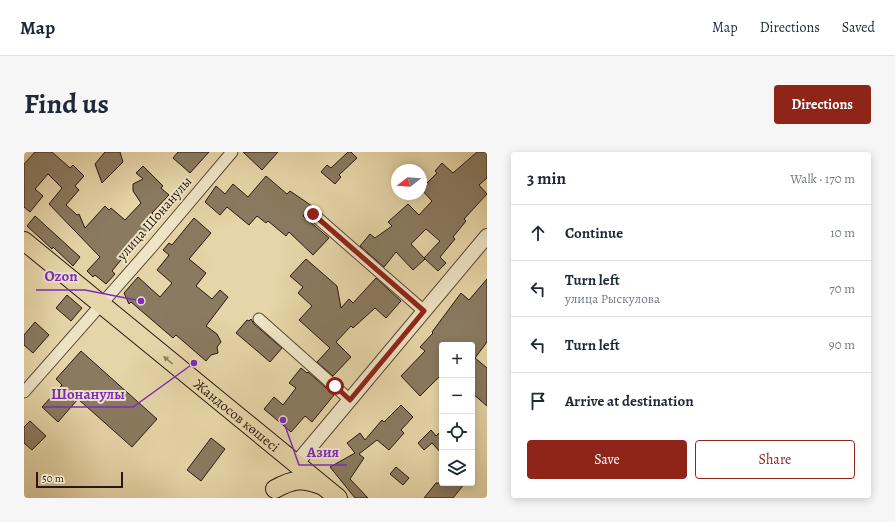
<!DOCTYPE html>
<meta charset="utf-8">
<style>
:root{--surface:#fff;--page:#f6f6f7;--text:#1f2937;--muted:#747a83;--line:#e0e1e3;--accent:#8f2418}
body{margin:0;font-family:Alegreya,serif;background:var(--page);color:var(--text)}
.controls{position:absolute;right:12px;bottom:12px;display:grid;overflow:hidden;border-radius:4px;box-shadow:0 2px 10px #0003}
.controls button{width:36px;height:36px;display:grid;place-items:center;padding:0;border:0;border-bottom:1px solid var(--line);background:var(--surface);color:var(--text);font:20px sans-serif}
.compass{position:absolute;left:367px;top:12px;width:36px;height:36px;border-radius:50%;background:var(--surface);box-shadow:0 2px 10px #0003;rotate:253deg}
.scale{position:absolute;left:12px;bottom:10px;width:87px;box-sizing:border-box;padding-left:4px;border:2px solid #271811;border-top:0;font-size:11px;line-height:14px;white-space:nowrap;color:#271811;-webkit-text-stroke:3px #efe4c6;paint-order:stroke}
.stop{position:absolute;width:12px;height:12px;margin:-9px;border:3px solid #8f2418;border-radius:50%;background:#fff}
.stop.end{background:#8f2418;border-color:#fff;box-shadow:0 1px 4px #0008}
.list{margin:0;padding:0;list-style:none}
h2{display:flex;justify-content:space-between;align-items:center;height:52px;margin:0;padding:0 16px;font-size:17px}
h2 small{font-size:13px;font-weight:400;color:var(--muted)}
.list li{display:grid;grid-template-columns:26px 1fr auto;gap:12px;align-items:center;box-sizing:border-box;height:56px;padding:0 16px;border-top:1px solid var(--line)}
.list b{display:block;font-size:15px;white-space:nowrap}
.list p{margin:0;font-size:13px;white-space:nowrap;color:var(--muted)}
.list em{font-size:13px;font-style:normal;color:var(--muted)}
.actions{display:flex;gap:8px;padding:12px 16px}
.actions a{flex:1;padding:9px 0;border:1px solid var(--accent);border-radius:4px;text-align:center;font-size:14px;color:var(--accent)}
.actions .main{background:var(--accent);color:#fff}
.icon{flex:none;width:22px;height:22px;fill:none;stroke:currentColor;stroke-width:2;stroke-linecap:round;stroke-linejoin:round}
.map{position:relative;flex:none;width:463px;height:346px;overflow:hidden;border-radius:4px}
header{display:flex;align-items:center;gap:24px;box-sizing:border-box;height:56px;padding:0 20px;background:var(--surface);border-bottom:1px solid var(--line)}
header strong{font-size:19px}
nav{display:flex;gap:22px;margin-inline-start:auto;font-size:14px}
.intro{display:flex;align-items:center;justify-content:space-between;box-sizing:border-box;height:96px;padding:0 24px}
h1{margin:0;font-size:28px}
.button{padding:10px 18px;border-radius:4px;background:var(--accent);color:#fff;font-size:14px;font-weight:700}
main{display:flex;gap:24px;padding:0 24px}
aside{flex:1;background:var(--surface);border-radius:4px;box-shadow:0 2px 10px #0003}
.map>svg:first-child{display:block}
.building{fill:#8a7a60;stroke:#271811}
.lines{fill:none;stroke-linecap:round;stroke-linejoin:round}
.minor-casing{stroke:#574737;stroke-width:13}
.tertiary-casing{stroke:#574737;stroke-width:16}
.primary-casing{stroke:#271811;stroke-width:20}
.minor{stroke:#efe4c6;stroke-width:11}
.tertiary{stroke:#efe4c6;stroke-width:14}
.primary{stroke:#e6d5a8;stroke-width:18}
.oneway{fill:#908064}
.route{stroke:#8f2418;stroke-width:5}
.labels{text-anchor:middle;stroke-width:4;stroke-linejoin:round;paint-order:stroke}
.street-label{font-size:14px;fill:#271811;stroke:#efe4c6}
.leader{fill:none;stroke:#7b2cbf;stroke-width:1.5}
.callout-dot{fill:#7b2cbf;stroke:#efe4c6;stroke-width:1.5}
.callout-label{font-size:15px;text-anchor:middle;font-weight:bold;fill:#7b2cbf;stroke:#efe4c6;stroke-width:4;stroke-linejoin:round;paint-order:stroke}
</style>
<header>
<strong>Map</strong>
<nav><a>Map</a><a>Directions</a><a>Saved</a></nav>
</header>
<div class="intro"><h1>Find us</h1><a class="button">Directions</a></div>
<main>
<div class="map">
<svg width="463" height="346" viewBox="0 0 463 346">
<rect width="100%" height="100%" fill="#e6d5a8"/>
<filter id="stains"><feTurbulence type="fractalNoise" baseFrequency=".005" numOctaves="4"/><feColorMatrix values="0 0 0 0 .2 0 0 0 0 .09 0 0 0 0 .02 0 0 0 .5 -.17"/></filter>
<radialGradient id="worn" r=".72"><stop offset=".6" stop-color="#630" stop-opacity="0"/><stop offset="1" stop-color="#630" stop-opacity=".3"/></radialGradient>
<path class="building" d="M11,0H28L46,16L49,13L60,24L51,34L55,38L42,53L53,63L55,62L61,76L81,54L85,58L87,56L101,68L117,51L109,39V32L119,27L112,21L119,14L139,34L137,36L145,43L128,61L134,67L121,82L117,78L98,101L101,103L88,119L91,122L82,132L71,123L69,125L63,119L76,105L25,52L38,36L24,22L11,37L19,44L6,60L0,55V12Z
M81,0H96L99,10L78,31L71,12Z
M154,0H185L166,21L149,6Z
M219,0H254L238,18Z
M324,0H327L333,6L315,23L317,25L311,32L297,20L303,13L307,16Z
M453,0H463V26L455,33L463,42L440,67L442,69L429,85L431,87L416,105L422,111L414,119L400,106L416,89L402,77L387,92L401,107L389,118L372,100L360,115L336,94L346,82L351,86L368,74L364,70L384,52L395,63L408,49L397,37L413,21L411,19L418,11L429,21Z
M242,24L263,42L266,39L288,54L279,64L305,86L289,103L265,80L262,84L244,69L242,71L233,64L225,73L203,55L196,63L181,50L192,34L201,42L209,32L224,45Z
M11,64L56,105L49,114L29,95L28,97L3,74Z
M170,66L187,81L165,107L182,121L172,134L188,147L196,138L204,145L182,174L193,182L197,190L193,195L194,201L187,203L182,209L152,183L149,186L107,150L105,152L100,141L114,125L136,145L148,131L133,118L145,103L139,98L145,91L148,93Z
M282,107L313,134L317,156L325,147L329,151L352,126L377,149L362,166L351,156L329,176L327,174L312,190L327,205L309,224L293,210L306,196L275,168L288,154L274,141L279,135L266,124Z
M463,127V190L451,206L463,216V254L448,241V193H418V222L396,244L377,224L401,199L396,195L409,181L408,180L437,141L445,148Z
M43,143L58,156L47,169L32,156Z
M227,167L230,172L258,196L246,210L212,181L223,168L225,169Z
M11,170L25,183L9,201L0,193V183Z
M57,199L133,267L108,295L54,247L34,270L18,255L38,233L32,227Z
M277,216L283,221L284,220L310,243L288,270L281,264L267,280L240,257L250,245L259,253L272,236L265,231Z
M377,253L389,265L377,278L380,281L365,298L353,288L335,302L340,306L326,327L344,346H331L306,315L331,301L323,291L336,281L341,288L358,268L360,270Z
M6,269L22,284L8,298L0,291V275Z
M407,278L412,284L418,278V302L408,291L400,298L394,291Z
M187,286L201,297L177,329L163,318Z
M372,315L385,326L379,333L366,322Z
M412,331H441L429,346H400Z"/>
<g class="lines">
<defs>
<path id="minor" d="M289,62L400,159
M235,167L326,248
M0,240L126,97L208,0"/>
<path id="tertiary" d="M272,312L463,84"/>
<g id="primary">
<path id="s1" d="M0,89L314,346"/>
<path d="M251,337C269,327 278,326 297,333"/>
</g>
</defs>
<use href="#minor" class="minor-casing"/>
<use href="#tertiary" class="tertiary-casing"/>
<use href="#primary" class="primary-casing"/>
<use href="#minor" class="minor"/>
<use href="#tertiary" class="tertiary"/>
<use href="#primary" class="primary"/>
</g>
<defs><path id="oneway-solid" d="M-6-.8H1V-3.2L6.5 0L1 3.2V.8H-6Z"/></defs>
<use class="oneway" href="#oneway-solid" transform="translate(144 208) rotate(-141)"/>
<g class="lines">
<path class="route" d="M289,62L400,159L326,248L311,234"/>
</g>
<g class="labels">
<g class="street-label">
<text transform="translate(130 66) rotate(-49)" y="5">улица Шонанулы</text>
<text dy="5" stroke="none"><textPath href="#s1" startOffset="275">Жандосов көшесі</textPath></text>
</g>
</g>
<path class="leader" d="M117 149L61 138H12M170 211L109 255H19M259 268L275 313H323"/>
<g class="callout-dot">
<circle cx="117" cy="149" r="4"/>
<circle cx="170" cy="211" r="4"/>
<circle cx="259" cy="268" r="4"/>
</g>
<g class="callout-label">
<text x="37" y="129">Ozon</text>
<text x="64" y="247">Шонанулы</text>
<text x="299" y="305">Азия</text>
</g>
<rect width="100%" height="100%" filter="url(#stains)"/>
<rect width="100%" height="100%" fill="url(#worn)"/>
</svg>
<div class="controls">
<button>+</button>
<button>−</button>
<button><svg class="icon" aria-label="locate" viewBox="0 0 24 24"><circle cx="12" cy="12" r="6"/><path d="M12 2v4M12 18v4M2 12h4M18 12h4"/></svg></button>
<button><svg class="icon" aria-label="layers" viewBox="0 0 24 24"><path d="M12 4l9 5-9 5-9-5zM3 14l9 5 9-5"/></svg></button>
</div>
<svg class="compass" viewBox="-18 -18 36 36"><path d="M0-13l5 13h-10z" fill="#e53935"/><path d="M0 13l5-13h-10z" fill="#747a83"/></svg>
<div class="scale">50 m</div>
<div class="stop" style="left:311px;top:234px"></div>
<div class="stop end" style="left:289px;top:62px"></div>
</div>
<aside>
<h2>3 min<small>Walk · 170 m</small></h2>
<ul class="list">
<li><svg class="icon" aria-label="ahead" viewBox="0 0 24 24"><path d="M12 20V5M6 11l6-6 6 6"/></svg><div><b>Continue</b></div><em>10 m</em></li>
<li><svg class="icon" aria-label="left" viewBox="0 0 24 24"><path d="M17 20v-9H6M10 6l-5 5 5 5"/></svg><div><b>Turn left</b><p>улица Рыскулова</p></div><em>70 m</em></li>
<li><svg class="icon" aria-label="left" viewBox="0 0 24 24"><path d="M17 20v-9H6M10 6l-5 5 5 5"/></svg><div><b>Turn left</b></div><em>90 m</em></li>
<li><svg class="icon" aria-label="arrive" viewBox="0 0 24 24"><path d="M6 21V4h12l-3 4 3 4H6"/></svg><div><b>Arrive at destination</b></div></li>
</ul>
<div class="actions"><a class="main">Save</a><a>Share</a></div>
</aside>
</main>
